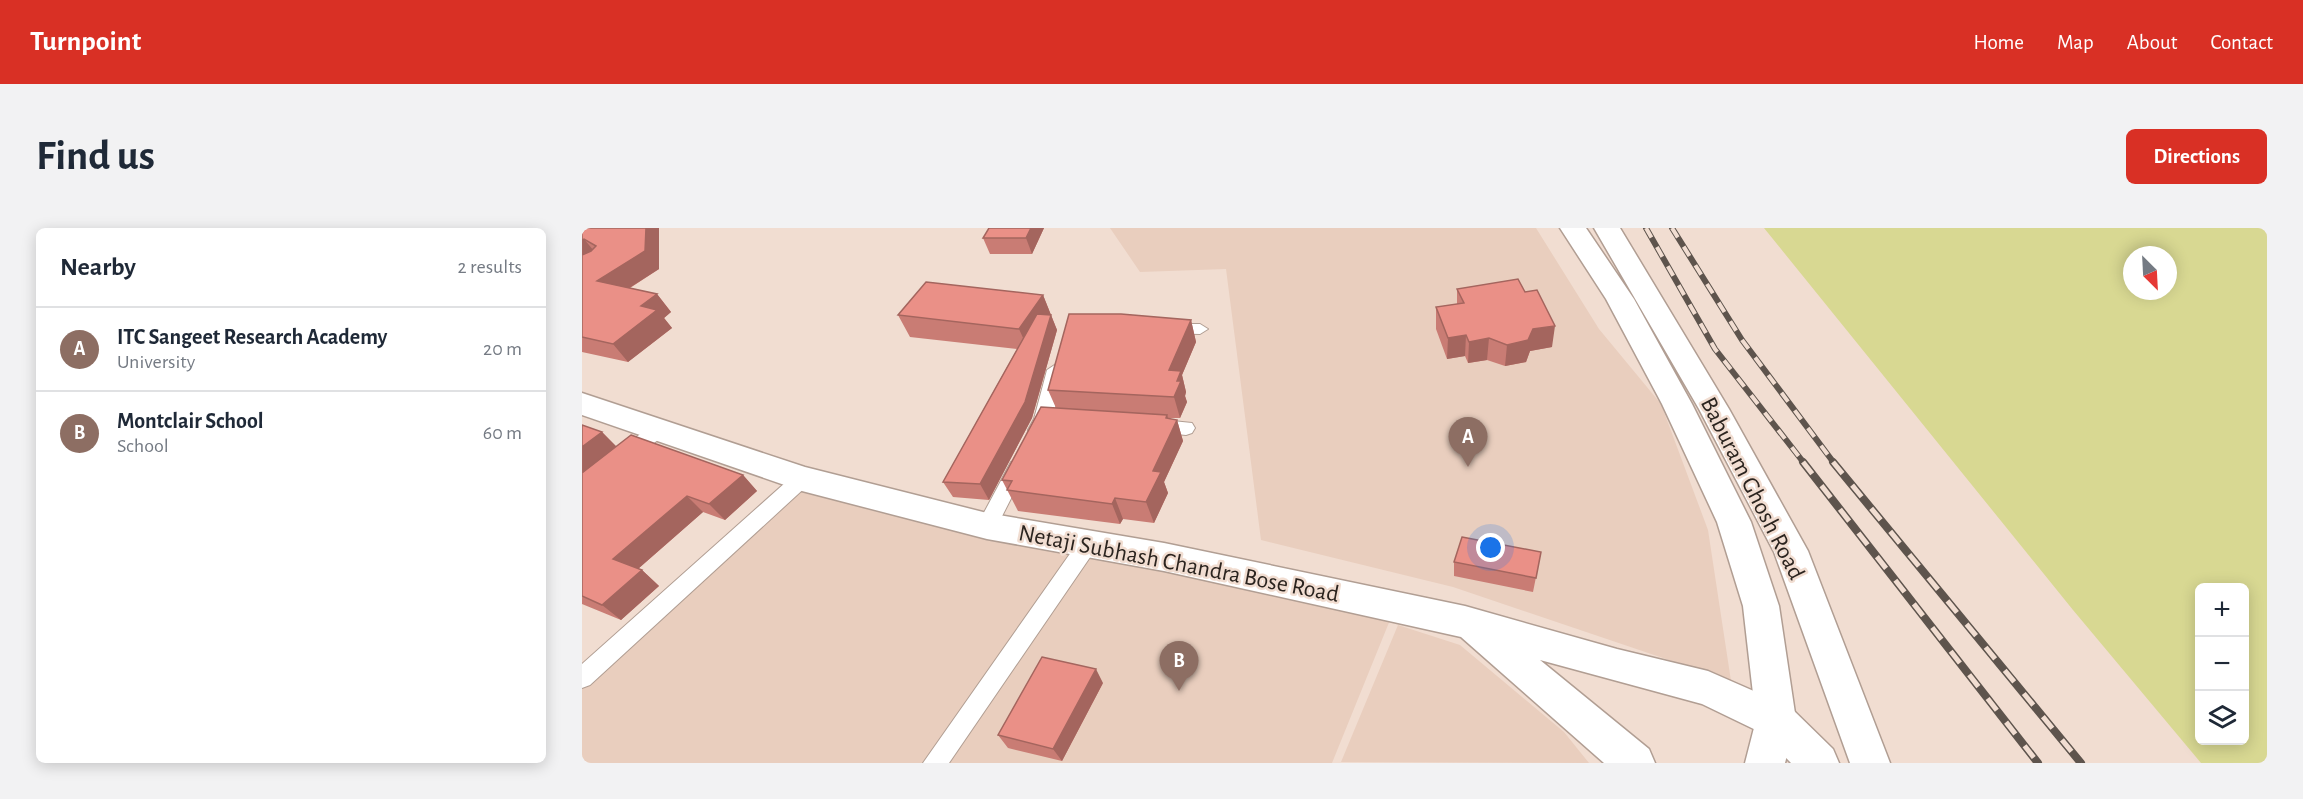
<!DOCTYPE html>
<meta charset="utf-8">
<style>
:root{--surface:#fff;--page:#f2f2f3;--text:#1f2937;--muted:#747a83;--line:#e0e1e3;--accent:#d93025}
body{margin:0;font-family:"Alegreya Sans",sans-serif;background:var(--page);color:var(--text)}
.controls{position:absolute;right:18px;bottom:18px;display:grid;overflow:hidden;border-radius:9px;box-shadow:0 3px 15px #0003}
.controls button{width:54px;height:54px;display:grid;place-items:center;padding:0;border:0;border-bottom:2px solid var(--line);background:var(--surface);color:var(--text);font:30px sans-serif}
.compass{position:absolute;left:1541px;top:18px;width:54px;height:54px;border-radius:50%;background:var(--surface);box-shadow:0 3px 15px #0003;rotate:156deg}
.you{position:absolute;left:909px;top:320px;width:21px;height:21px;margin:-15px;border:4px solid #fff;border-radius:50%;background:#1a73e8;box-shadow:0 0 0 9px #1a73e833}
.badge{display:grid;place-items:center;width:39px;height:39px;border-radius:50%;background:var(--accent);color:#fff;font-size:20px;font-weight:700}
.pin{position:absolute;translate:-50% -50px;filter:drop-shadow(0 2px 3px #0008)}
.pin::after{content:'';position:absolute;top:32px;width:21px;height:18px;background:inherit;clip-path:polygon(0 0,100% 0,50% 100%)}
.list{margin:0;padding:0;list-style:none}
h2{display:flex;justify-content:space-between;align-items:center;height:78px;margin:0;padding:0 24px;font-size:26px}
h2 small{font-size:20px;font-weight:400;color:var(--muted)}
.list li{display:grid;grid-template-columns:39px 1fr auto;gap:18px;align-items:center;box-sizing:border-box;height:84px;padding:0 24px;border-top:2px solid var(--line)}
.list b{display:block;font-size:22px;white-space:nowrap}
.list p{margin:0;font-size:20px;white-space:nowrap;color:var(--muted)}
.list em{font-size:20px;font-style:normal;color:var(--muted)}
.icon{flex:none;width:33px;height:33px;fill:none;stroke:currentColor;stroke-width:2;stroke-linecap:round;stroke-linejoin:round}
.map{position:relative;flex:none;width:1685px;height:535px;overflow:hidden;border-radius:9px}
header{display:flex;align-items:center;gap:36px;box-sizing:border-box;height:84px;padding:0 30px;background:var(--accent);color:#fff}
header strong{font-size:28px}
nav{display:flex;gap:33px;margin-inline-start:auto;font-size:21px}
.intro{display:flex;align-items:center;justify-content:space-between;box-sizing:border-box;height:144px;padding:0 36px}
h1{margin:0;font-size:42px}
.button{padding:15px 27px;border-radius:9px;background:var(--accent);color:#fff;font-size:21px;font-weight:700}
main{display:flex;gap:36px;padding:0 36px}
aside{flex:1;background:var(--surface);border-radius:9px;box-shadow:0 3px 15px #0003}
.map>svg:first-child{display:block}
.built{fill:#e9cebe}
.green{fill:#d8d892;fill-rule:evenodd}
.lines{fill:none;stroke-linecap:round;stroke-linejoin:round}
.lane-casing{stroke:#b19e93;stroke-width:2}
.secondary-casing{stroke:#b19e93;stroke-width:3}
.primary-casing{stroke:#b19e93;stroke-width:3}
.lane{fill:#fff;fill-rule:evenodd}
.secondary{fill:#fff;fill-rule:evenodd}
.primary{fill:#fff;fill-rule:evenodd}
.rail-far1-casing{stroke:#5e544d;stroke-width:6}
.rail-casing{stroke:#5e544d;stroke-width:8}
.rail-far1{stroke:#f1ddd1;stroke-width:4;stroke-dasharray:11;stroke-linecap:butt}
.rail{stroke:#f1ddd1;stroke-width:5;stroke-dasharray:15;stroke-linecap:butt}
.wall{fill:#c97c74}
.shaded-wall{fill:#a4655e}
.building{fill:#ea9087;stroke:#a4655e;stroke-width:1.5}
.labels{text-anchor:middle;stroke-width:5;stroke-linejoin:round;paint-order:stroke}
.street-label{font-size:24px;fill:#2b241f;stroke:#f1ddd1}
</style>
<header>
<strong>Turnpoint</strong>
<nav><a>Home</a><a>Map</a><a>About</a><a>Contact</a></nav>
</header>
<div class="intro"><h1>Find us</h1><a class="button">Directions</a></div>
<main>
<aside>
<h2>Nearby<small>2 results</small></h2>
<ul class="list">
<li><span class="badge" style="background:#8d6e63">A</span><div><b>ITC Sangeet Research Academy</b><p>University</p></div><em>20 m</em></li>
<li><span class="badge" style="background:#8d6e63">B</span><div><b>Montclair School</b><p>School</p></div><em>60 m</em></li>
</ul>
</aside>
<div class="map">
<svg width="1685" height="535" viewBox="0 0 1685 535">
<rect width="100%" height="100%" fill="#f1ddd1"/>
<path class="built" d="M528,0H954L1017,101L1079,176L1126,302L1149,453L871,359L679,312L644,41L558,44Z
M219,261L295,284L492,323L344,535H0V461Z
M510,324L808,392L750,535H366Z
M816,397L878,417L982,504L1007,535L759,534Z"/>
<path class="green" d="M1182,0H1685V535H1619L1491,382ZM1550,27H1586V63H1550ZM1618,359H1662V512H1618Z"/>
<g class="lines">
<defs>
<path id="lane" d="M586,96H618L626,101L618,106L580,105L578,101Z
M474,136L483,142L470,191L461,207H449L446,202L452,191L465,142Z
M571,191L610,195L613,200L610,205L604,207L565,203L562,198L565,193Z
M76,195L82,197L85,202L82,207L7,267L0,269V251L70,197Z
M436,232L443,234L445,239L412,304L405,306L398,304L395,298L398,292L429,234Z
M220,244L227,246L230,251L227,256L8,457L0,460V436L213,246Z
M506,308L513,310L516,316L513,322L367,535H341L499,310Z"/>
<path id="secondary" d="M978,0H1004L1052,71L1110,176L1169,294L1197,378L1214,492L1203,535H1163L1174,492L1161,378L1135,294L1080,176L1024,71Z
M1012,0H1038L1147,181L1226,323L1308,535H1268L1192,324L1117,181Z"/>
<path id="primary" d="M0,165L223,239L405,285L582,315L883,378L1035,421L1126,443L1208,479L1251,521L1257,535H1209L1180,505L1120,476L958,432L1067,521L1073,535H1022L879,409L582,343L405,311L220,263L0,187Z"/>
</defs>
<use href="#lane" class="lane-casing"/>
<use href="#secondary" class="secondary-casing"/>
<use href="#primary" class="primary-casing"/>
<use href="#lane" class="lane"/>
<use href="#secondary" class="secondary"/>
<use href="#primary" class="primary"/>
<defs>
<path id="rail-far1" d="M1064,0L1133,121L1222,235
M1090,0L1160,112L1252,235"/>
<path id="rail" d="M1221,234L1456,535
M1251,234L1499,535"/>
</defs>
<use href="#rail-far1" class="rail-far1-casing"/>
<use href="#rail" class="rail-casing"/>
<use href="#rail-far1" class="rail-far1"/>
<use href="#rail" class="rail"/>
</g>
<path class="wall" d="M0,0L77,41L48,60L75,66L89,84L82,90L90,100L46,134L0,124Z
M407,0H462L450,26H408L401,10Z
M875,61L970,119L948,123L944,134L923,138L905,132L886,135L883,128L865,131L854,101V79L875,76Z
M461,67L475,102L450,190L407,272L371,269L361,254L435,121L328,109L316,87Z
M609,92L614,114L600,147L604,164L603,168L605,174L598,190H586V191L595,192L601,213L582,254L586,265L572,295L541,291L538,296L436,283L420,252L474,180L466,162Z
M0,197L20,204L34,219L161,247L175,263L143,292L121,284L56,341L60,342L77,358L39,392L0,376Z
M959,324L951,364L872,348V334Z
M521,455L480,533L426,520L416,507Z"/>
<path class="shaded-wall" d="M64,0H77V41L30,71L15,53Z
M449,0H462L450,26L444,10Z
M2,11L17,29L0,37V12Z
M75,66L89,84L82,90L90,100L46,134L31,116L59,78Z
M461,67L475,102L450,190L407,272L398,256L447,123L437,101Z
M609,92L614,114L600,147L604,164L603,168L605,174L598,190L592,169L587,142Z
M973,98L970,119L948,123L944,134L923,138L925,117L951,101Z
M884,107L883,128L865,131L866,110Z
M907,110L905,132L886,135L887,114Z
M585,187L590,203L595,192L601,213L582,254L586,265L572,295L564,274L571,243Z
M20,204L36,220L0,248V219Z
M161,247L175,263L143,292L127,276Z
M105,268L121,284L49,347L31,331Z
M533,270L541,291L538,296L530,276Z
M60,342L77,358L39,392L20,377Z
M514,441L521,455L480,533L471,521Z"/>
<path class="building" d="M0,0H64L63,23L15,53L75,66L59,78L75,82L31,116L0,109V27L9,23L14,18L2,11L0,12Z
M407,0H449L444,10H401Z
M936,51L943,64L955,62L973,98L951,101L946,112L925,117L907,110L887,114L884,107L866,110L854,79L882,75L875,61Z
M344,54L461,67L437,101L316,87Z
M455,86L469,87L443,174L398,256L361,254Z
M487,86H539L609,92L587,142L599,143L595,153H599L592,169L466,162Z
M459,179L585,187L584,190L595,192L571,243L579,244L564,274L533,270L530,276L425,262L430,253L420,252Z
M0,197L20,204L0,219Z
M49,207L161,247L127,276L105,268L31,331L60,342L20,377L0,368V245Z
M880,309L959,324L954,350L872,334Z
M460,429L514,441L471,521L416,507Z"/>
<g class="labels">
<g class="street-label">
<text transform="translate(1171 260) rotate(63)" y="8">Baburam Ghosh Road</text>
<text transform="translate(597 335) rotate(11)" y="8">Netaji Subhash Chandra Bose Road</text>
</g>
</g>
</svg>
<div class="controls">
<button>+</button>
<button>−</button>
<button><svg class="icon" aria-label="layers" viewBox="0 0 24 24"><path d="M12 4l9 5-9 5-9-5zM3 14l9 5 9-5"/></svg></button>
</div>
<svg class="compass" viewBox="-18 -18 36 36"><path d="M0-13l5 13h-10z" fill="#e53935"/><path d="M0 13l5-13h-10z" fill="#747a83"/></svg>
<div class="you"></div>
<div class="pin badge" style="left:886px;top:239px;background:#8d6e63">A</div>
<div class="pin badge" style="left:597px;top:463px;background:#8d6e63">B</div>
</div>
</main>
